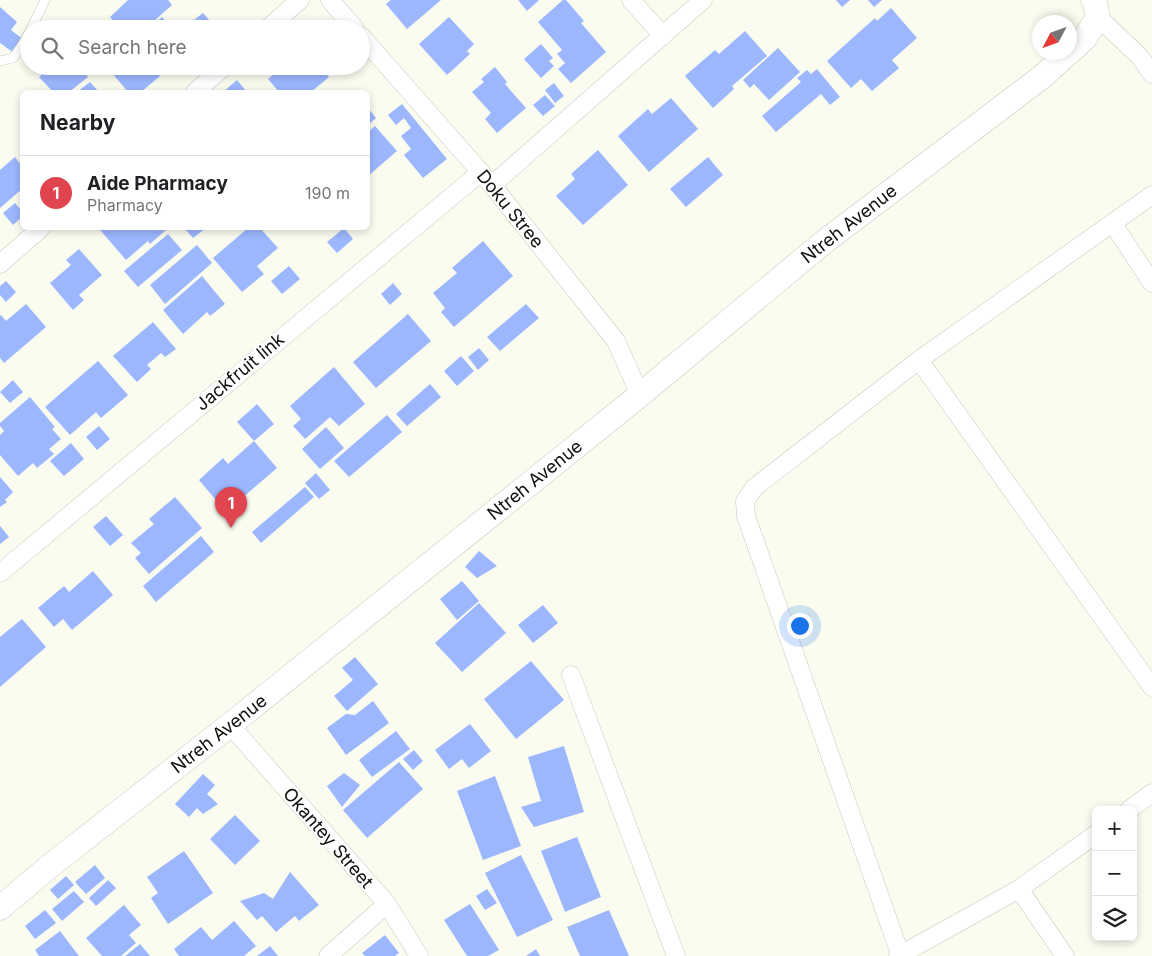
<!DOCTYPE html>
<meta charset="utf-8">
<style>
:root{--surface:#fff;--page:#f2f2f2;--text:#202124;--muted:#757577;--line:#e0e0e0;--accent:#111827}
body{margin:0;font-family:Inter,sans-serif;background:var(--page);color:var(--text)}
.controls{position:absolute;right:15px;bottom:15px;display:grid;overflow:hidden;border-radius:8px;box-shadow:0 2px 8px #0003}
.controls button{width:45px;height:45px;display:grid;place-items:center;padding:0;border:0;border-bottom:1px solid var(--line);background:var(--surface);color:var(--text);font:25px sans-serif}
.compass{position:absolute;left:1032px;top:15px;width:45px;height:45px;border-radius:50%;background:var(--surface);box-shadow:0 2px 8px #0003;rotate:229deg}
.you{position:absolute;left:799px;top:625px;width:18px;height:18px;margin:-12px;border:4px solid #fff;border-radius:50%;background:#1a73e8;box-shadow:0 0 0 8px #1a73e833}
.badge{display:grid;place-items:center;width:32px;height:32px;border-radius:50%;background:var(--accent);color:#fff;font-size:16px;font-weight:700}
.pin{position:absolute;translate:-50% -41px;filter:drop-shadow(0 1px 2px #0008)}
.pin::after{content:'';position:absolute;top:26px;width:18px;height:15px;background:inherit;clip-path:polygon(0 0,100% 0,50% 100%)}
.list{margin:0;padding:0;list-style:none}
h2{display:flex;justify-content:space-between;align-items:center;height:65px;margin:0;padding:0 20px;font-size:21px}
h2 small{font-size:16px;font-weight:400;color:var(--muted)}
.list li{display:grid;grid-template-columns:32px 1fr auto;gap:15px;align-items:center;box-sizing:border-box;height:75px;padding:0 20px;border-top:1px solid var(--line)}
.list b{display:block;font-size:19px;white-space:nowrap}
.list p{margin:0;font-size:16px;white-space:nowrap;color:var(--muted)}
.list em{font-size:16px;font-style:normal;color:var(--muted)}
.icon{flex:none;width:28px;height:28px;fill:none;stroke:currentColor;stroke-width:2;stroke-linecap:round;stroke-linejoin:round}
.map{position:relative;flex:none;width:1152px;height:956px;overflow:hidden}
.search{position:absolute;background:var(--surface);box-shadow:0 2px 8px #0003;left:20px;top:20px;width:350px;height:55px;display:flex;align-items:center;gap:12px;box-sizing:border-box;padding:0 18px;border-radius:28px;color:var(--muted);font-size:19px}
.panel{position:absolute;background:var(--surface);box-shadow:0 2px 8px #0003;left:20px;top:90px;width:350px;height:140px;border-radius:8px}
.map>svg:first-child{display:block}
.building{fill:#9cb7fe}
.lines{fill:none;stroke-linecap:round;stroke-linejoin:round}
.lane-casing{stroke:#c6c8bc;stroke-width:10}
.street-casing{stroke:#c6c8bc;stroke-width:19}
.secondary-casing{stroke:#c6c8bc;stroke-width:25}
.lane{stroke:#fff;stroke-width:9}
.street{stroke:#fff;stroke-width:18}
.secondary{stroke:#fff;stroke-width:24}
.labels{text-anchor:middle;stroke-width:4;stroke-linejoin:round;paint-order:stroke}
.street-label{font-size:18px;fill:#10100c;stroke:#fff}
</style>
<div class="map">
<svg width="1152" height="956" viewBox="0 0 1152 956">
<rect width="100%" height="100%" fill="#fafcf0"/>
<path class="building" d="M128,0H168L172,5L145,29H121L110,17Z
M391,0H441L407,29L386,4Z
M518,0H539L527,11Z
M563,0H566L584,21L581,23L606,52L571,83L558,69L565,63L557,54L562,50L538,22Z
M836,0H850L842,7Z
M868,0H882L874,7Z
M0,7L17,22L11,30L24,40L14,53L0,43Z
M891,8L917,38L892,60L899,68L872,91L861,79L851,88L827,61L875,18L877,21Z
M203,13L217,29H204L195,19Z
M162,17L172,29H148Z
M449,17L474,44L467,51L470,54L447,75L419,44Z
M194,19L203,29H183Z
M745,31L767,56L732,86L734,89L713,108L685,76L715,50L719,54Z
M541,44L553,58L549,61L554,66L541,78L524,59Z
M778,48L800,72L769,100L754,84L750,88L743,80Z
M51,66H79L88,77L69,92H53L39,77Z
M106,66H158L155,69L160,76L141,92H128Z
M283,66H287L289,69L293,66H320L329,77L311,92H279L268,79Z
M495,67L507,82L505,84L526,108L497,133L485,119L491,113L472,92L484,82L481,79Z
M817,69L840,97L830,105L821,94L776,132L762,116L801,82L797,78L807,70L811,74Z
M237,80L247,92H223Z
M90,82L99,92H77Z
M554,83L564,96L555,103L545,90Z
M545,95L555,106L543,116L533,105Z
M671,98L698,129L649,172L618,136L648,109L652,114Z
M402,104L447,159L423,178L404,155L411,149L401,136L411,128L404,118L396,125L388,115Z
M368,108L376,118L368,125Z
M375,126L397,151L368,176V132Z
M598,150L628,185L583,225L556,196L575,179L571,174Z
M15,157L22,166V189L0,208V170Z
M708,157L723,175L686,207L670,189Z
M15,203L22,211V217L13,225L3,213Z
M103,228H163L166,230L150,244L148,241L126,260L100,230Z
M184,228H206L193,238Z
M248,228H260L278,248L257,266L264,274L242,292L213,258Z
M344,228L353,239L337,253L327,242Z
M168,234L182,250L138,287L124,271Z
M483,241L513,276L454,327L441,312L445,308L433,293L457,273L452,268Z
M197,245L212,263L165,304L150,285Z
M79,249L102,275L79,295L84,300L73,310L50,283L71,265L66,260Z
M289,266L300,279L282,294L271,281Z
M202,276L225,304L210,316L207,312L183,334L163,310Z
M6,281L16,292L6,302L0,295V286Z
M393,283L402,294L390,305L381,294Z
M26,304L46,327L4,363L0,358V316L1,315L6,321Z
M526,304L539,318L500,351L487,337Z
M408,314L431,341L376,388L353,362Z
M153,322L176,349L165,357L161,353L147,365L151,369L137,382L113,356Z
M479,348L489,360L478,370L468,357Z
M461,356L474,371L457,386L444,371Z
M98,361L128,395L101,418L96,412L70,435L45,407Z
M334,367L365,404L339,426L330,417L305,439L293,426L301,419L290,406Z
M13,380L23,392L10,403L0,392Z
M430,384L441,397L407,426L396,414Z
M30,397L55,427L52,429L61,439L49,449L54,454L37,468L33,463L18,476L0,455V435L4,431L0,426V423Z
M257,404L274,424L254,441L237,422Z
M387,415L402,432L349,477L334,461Z
M99,426L110,439L97,450L86,437Z
M326,427L344,448L320,469L302,449Z
M254,441L277,468L226,512L199,480L223,458L228,464Z
M71,443L84,459L64,476L50,461Z
M316,473L330,490L319,499L305,483Z
M0,477L13,492L5,500L7,502L0,507Z
M305,487L314,497L261,543L252,532Z
M175,497L202,528L149,574L135,558L141,553L131,543L154,524L149,519Z
M106,516L123,535L110,546L93,527Z
M0,526L9,537L0,544Z
M201,536L214,552L156,602L143,586Z
M479,551L497,566L477,578L465,567Z
M93,571L113,595L72,630L63,619L54,627L38,608L64,586L69,592Z
M462,581L479,601L457,620L440,599Z
M479,603L506,633L462,672L435,643Z
M543,605L558,623L533,643L518,625Z
M22,619L46,647L0,687V637Z
M355,657L378,684L347,711L334,696L353,680L342,668Z
M531,661L564,700L516,739L484,699Z
M373,701L389,723L346,755L327,728L346,714L355,715Z
M470,724L491,751L469,768L462,759L449,769L435,750Z
M396,731L410,749L372,777L359,760Z
M564,746L584,812L534,827L521,807L541,801L528,757Z
M414,750L423,761L413,770L403,759Z
M399,762L423,789L367,838L343,810Z
M344,773L360,785L342,807L327,786Z
M203,774L215,785L207,794L218,804L203,814L197,808L189,817L175,804Z
M495,776L521,846L483,860L457,791Z
M235,815L260,841L235,865L210,839Z
M577,837L601,897L565,912L541,851Z
M184,851L213,893L168,924L151,898L158,893L147,877Z
M521,855L553,920L517,937L485,873Z
M95,865L105,878L86,894L75,882Z
M290,872L319,905L299,921L295,916L276,932L262,916L257,920L240,901L264,893L273,899Z
M66,876L74,885L58,899L50,890Z
M108,880L116,888L96,906L89,898Z
M487,889L497,903L485,910L476,896Z
M74,891L84,902L62,921L52,909Z
M470,904L499,950L488,956H467L444,920Z
M124,905L141,925L129,935L136,943L121,956H102L86,938Z
M45,910L56,923L35,939L25,926Z
M609,910L629,956H580L567,927Z
M234,921L256,946L244,956H179L174,949L201,927L212,940Z
M60,931L79,956H39L35,950Z
M385,935L399,953L395,956H365L362,953Z
M140,944L150,956H125Z
M270,946L278,956H257Z
M536,949L540,956H526Z"/>
<g class="lines">
<defs>
<path id="lane" d="M31,29L45,0
M0,61L13,58L21,47L29,33"/>
<path id="street" d="M330,0L355,29
M631,0L663,36
M1098,17L1140,57L1152,74
M267,29L300,0
M361,36L492,185L616,341L640,395
M195,92L225,66
M492,185L703,0
M1113,224L1152,283
M0,264L41,228
M919,360L1152,687
M0,573L481,172
M571,675L676,956
M230,725L387,904L419,956
M1129,810L1152,793
M1019,889L1065,956
M900,954L746,516L745,501L755,487L919,360L1152,195
M328,956L387,904
M898,956L1019,889L1096,834"/>
<path id="secondary" d="M1070,52L1085,38L1098,17L1095,3L1093,0
M0,908L50,866L230,725L640,395L824,242L1043,76L1069,52"/>
</defs>
<use href="#lane" class="lane-casing"/>
<use href="#street" class="street-casing"/>
<use href="#secondary" class="secondary-casing"/>
<use href="#lane" class="lane"/>
<use href="#street" class="street"/>
<use href="#secondary" class="secondary"/>
</g>
<g class="labels">
<g class="street-label">
<text transform="translate(510 209) rotate(51)" y="6">Doku Stree</text>
<text transform="translate(849 224) rotate(-38)" y="6">Ntreh Avenue</text>
<text transform="translate(240 372) rotate(-40)" y="6">Jackfruit link</text>
<text transform="translate(535 480) rotate(-39)" y="6">Ntreh Avenue</text>
<text transform="translate(219 734) rotate(-38)" y="6">Ntreh Avenue</text>
<text transform="translate(328 838) rotate(49)" y="6">Okantey Street</text>
</g>
</g>
</svg>
<div class="controls">
<button>+</button>
<button>−</button>
<button><svg class="icon" aria-label="layers" viewBox="0 0 24 24"><path d="M12 4l9 5-9 5-9-5zM3 14l9 5 9-5"/></svg></button>
</div>
<svg class="compass" viewBox="-18 -18 36 36"><path d="M0-13l5 13h-10z" fill="#e53935"/><path d="M0 13l5-13h-10z" fill="#757577"/></svg>
<div class="you"></div>
<div class="pin badge" style="left:231px;top:528px;background:#e0444e">1</div>
<div class="search"><svg class="icon" aria-label="search" viewBox="0 0 24 24"><circle cx="10" cy="10" r="6"/><path d="M15 15l6 6"/></svg>Search here</div>
<section class="panel">
<h2>Nearby<small></small></h2>
<ul class="list">
<li><span class="badge" style="background:#e0444e">1</span><div><b>Aide Pharmacy</b><p>Pharmacy</p></div><em>190 m</em></li>
</ul>
</section>
</div>
